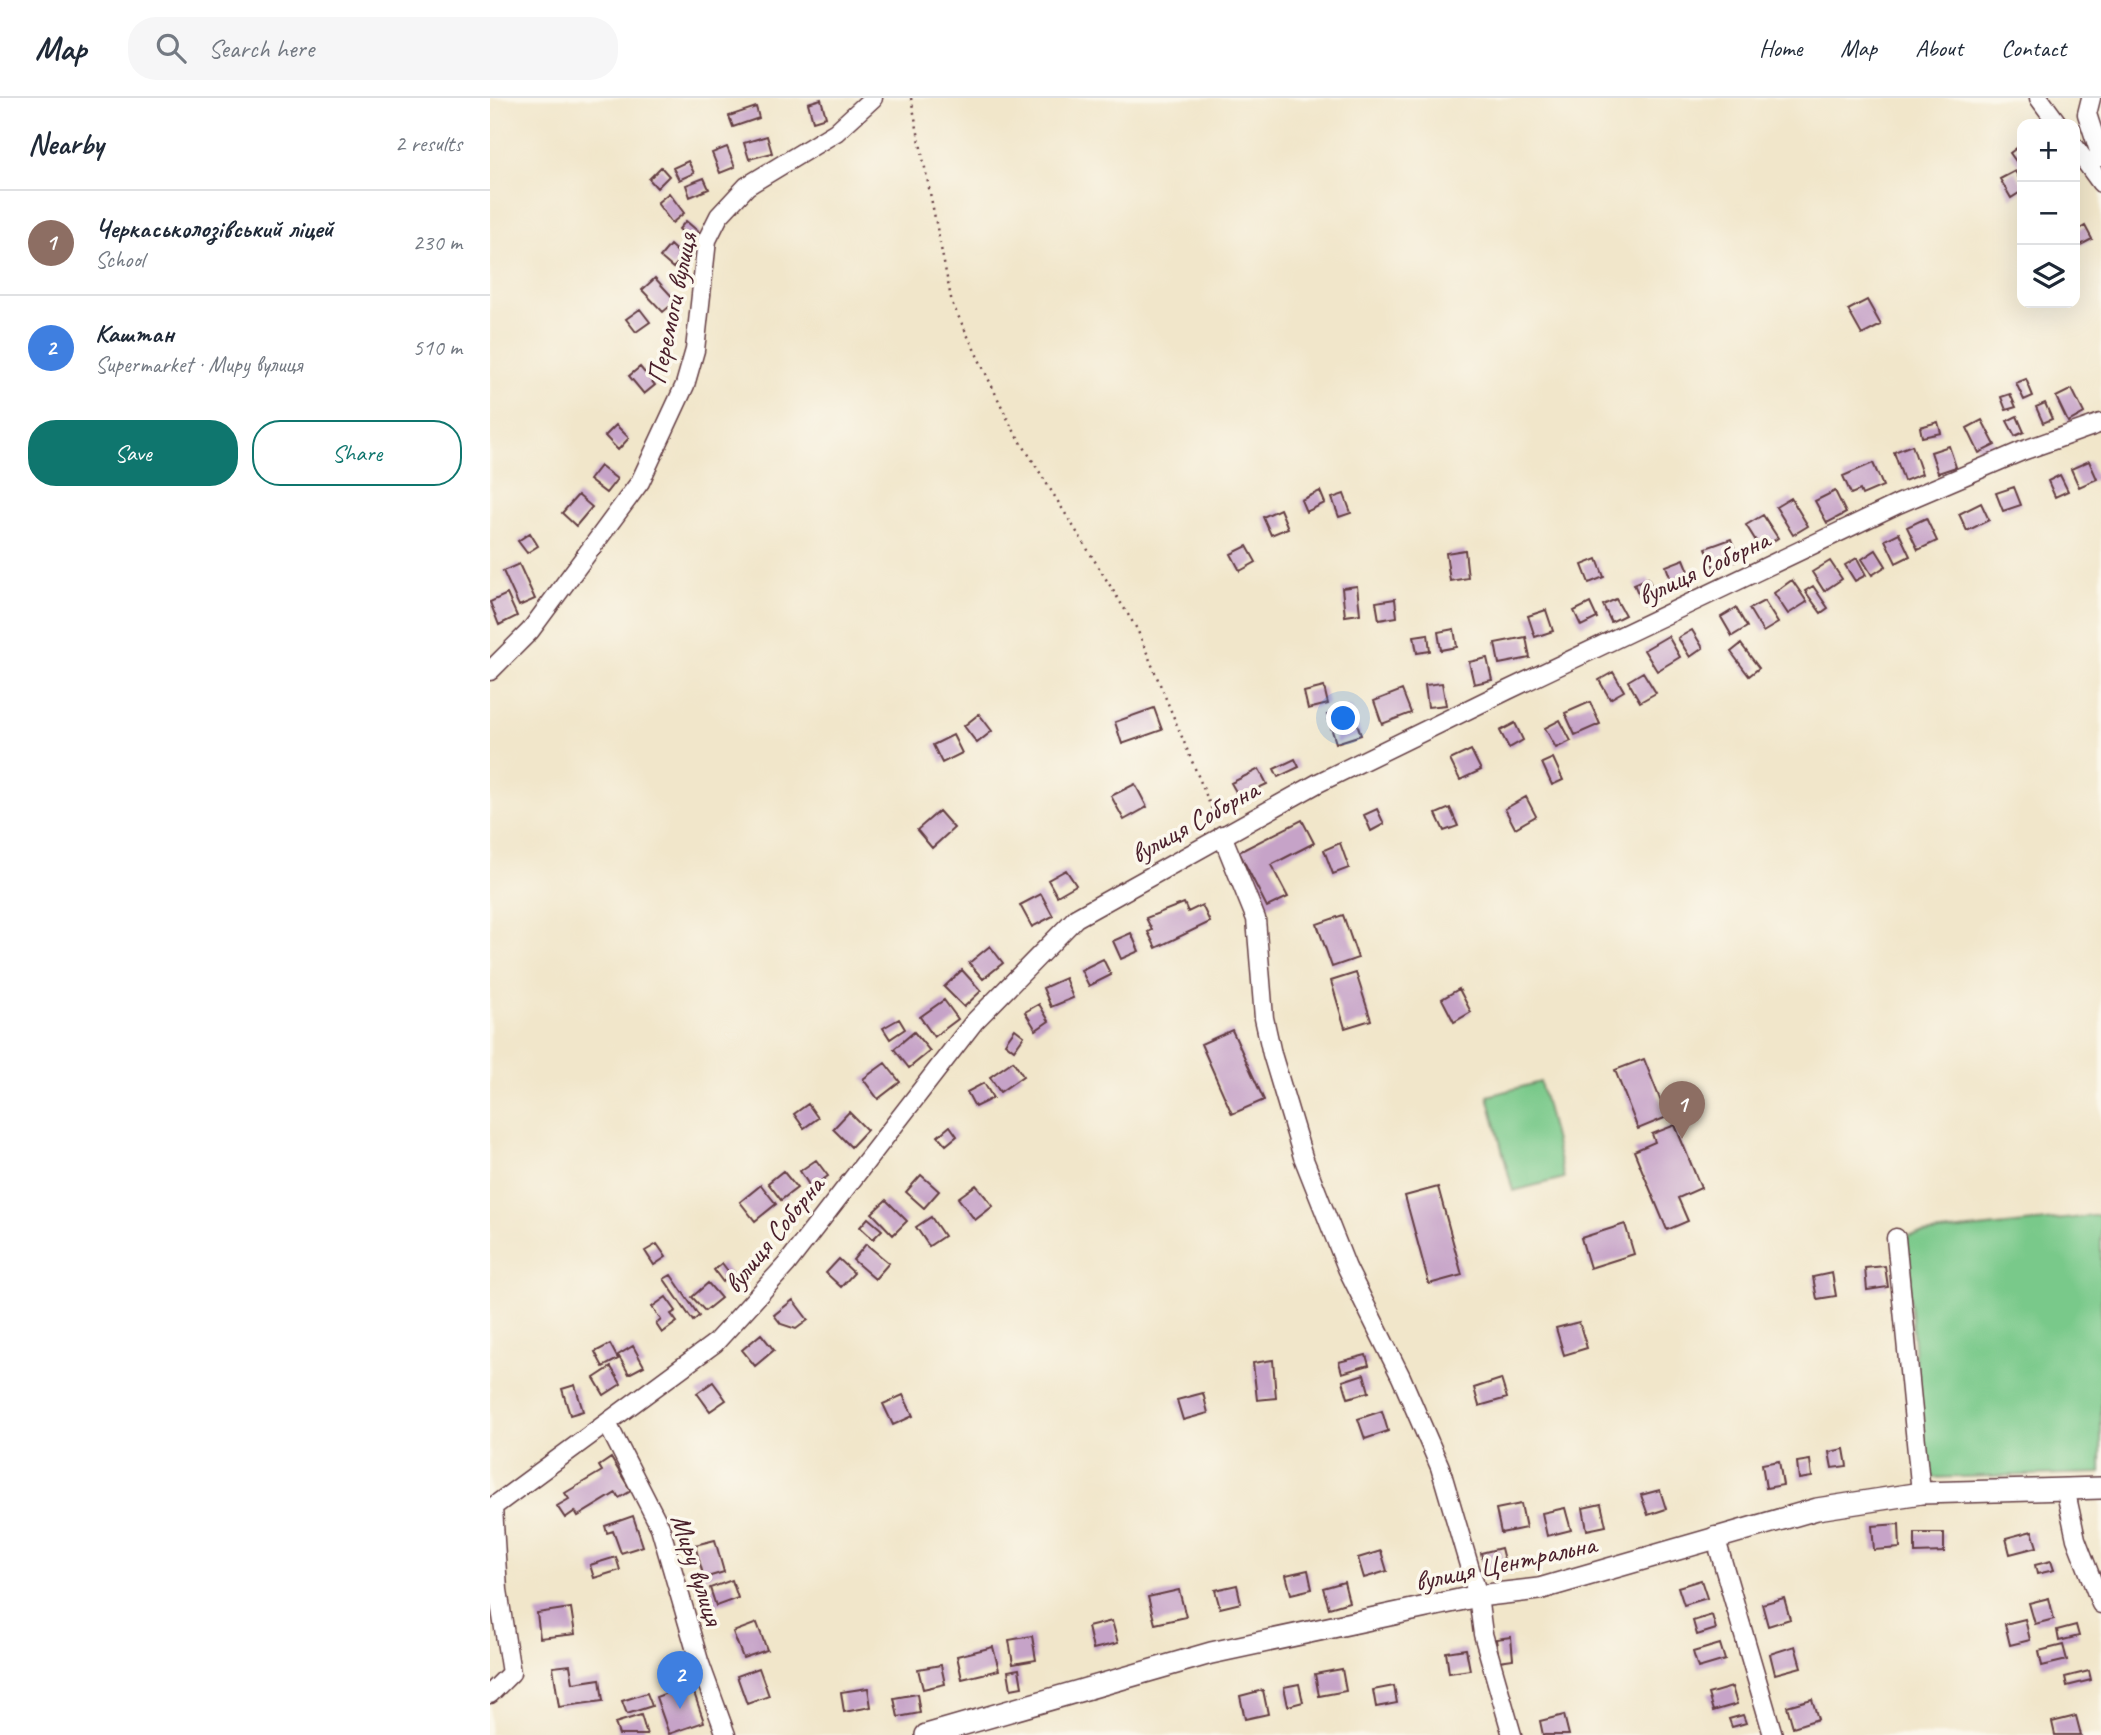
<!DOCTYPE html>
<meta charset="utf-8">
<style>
:root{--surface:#fff;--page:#f6f6f7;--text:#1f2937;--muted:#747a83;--line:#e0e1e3;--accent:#0f766e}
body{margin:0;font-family:Caveat,sans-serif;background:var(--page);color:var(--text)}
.controls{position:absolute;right:21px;top:21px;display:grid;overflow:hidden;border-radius:14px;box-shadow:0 7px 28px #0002}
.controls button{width:63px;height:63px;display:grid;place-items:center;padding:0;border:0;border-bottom:2px solid var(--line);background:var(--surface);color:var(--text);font:35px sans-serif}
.you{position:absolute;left:854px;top:621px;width:24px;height:24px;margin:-18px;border:5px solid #fff;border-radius:50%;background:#1a73e8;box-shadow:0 0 0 10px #1a73e833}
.badge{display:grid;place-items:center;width:46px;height:46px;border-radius:50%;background:var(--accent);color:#fff;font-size:23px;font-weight:700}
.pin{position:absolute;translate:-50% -58px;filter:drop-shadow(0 2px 4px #0008)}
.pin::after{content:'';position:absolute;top:37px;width:24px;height:21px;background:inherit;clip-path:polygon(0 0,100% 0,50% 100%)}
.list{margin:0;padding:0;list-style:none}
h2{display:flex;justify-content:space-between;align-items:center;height:91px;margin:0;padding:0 28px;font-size:30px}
h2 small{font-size:23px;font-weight:400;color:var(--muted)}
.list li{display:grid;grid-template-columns:46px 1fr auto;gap:21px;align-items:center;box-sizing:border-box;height:105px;padding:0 28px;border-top:2px solid var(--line)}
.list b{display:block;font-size:26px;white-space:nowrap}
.list p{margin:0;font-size:23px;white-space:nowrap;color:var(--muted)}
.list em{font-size:23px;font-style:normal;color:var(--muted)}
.actions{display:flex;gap:14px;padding:21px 28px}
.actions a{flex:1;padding:16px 0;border:2px solid var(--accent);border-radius:28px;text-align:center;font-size:24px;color:var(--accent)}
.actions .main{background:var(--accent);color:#fff}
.icon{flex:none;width:38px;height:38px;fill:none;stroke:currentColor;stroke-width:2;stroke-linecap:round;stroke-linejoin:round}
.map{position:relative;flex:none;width:1611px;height:1637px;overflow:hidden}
header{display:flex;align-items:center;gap:42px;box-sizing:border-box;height:98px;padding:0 35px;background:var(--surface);border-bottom:2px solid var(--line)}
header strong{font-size:33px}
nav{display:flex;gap:38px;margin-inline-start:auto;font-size:24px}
.search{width:490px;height:63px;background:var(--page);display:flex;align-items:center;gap:18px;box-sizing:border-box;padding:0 24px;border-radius:28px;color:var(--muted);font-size:26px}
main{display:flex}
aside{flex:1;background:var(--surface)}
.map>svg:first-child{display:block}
.green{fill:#79c98a;stroke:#62745a;stroke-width:2}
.building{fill:#c6a3c8}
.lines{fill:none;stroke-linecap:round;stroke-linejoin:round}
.minor-casing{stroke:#633d43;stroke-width:21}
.tertiary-casing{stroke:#633d43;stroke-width:24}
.path{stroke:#633d43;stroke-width:2.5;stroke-dasharray:2 5;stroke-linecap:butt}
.minor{stroke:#fff;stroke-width:18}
.tertiary{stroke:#fff;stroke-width:21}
.labels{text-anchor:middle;stroke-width:7;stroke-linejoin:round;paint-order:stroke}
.street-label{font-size:28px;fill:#4a1f2b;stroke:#fbf7ec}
</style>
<header>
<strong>Map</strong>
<div class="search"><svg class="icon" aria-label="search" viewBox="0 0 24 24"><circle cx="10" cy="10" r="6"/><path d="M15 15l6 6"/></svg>Search here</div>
<nav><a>Home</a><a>Map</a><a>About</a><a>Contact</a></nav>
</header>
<main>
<aside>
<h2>Nearby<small>2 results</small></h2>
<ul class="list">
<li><span class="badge" style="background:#8d6e63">1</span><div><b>Черкаськолозівський ліцей</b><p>School</p></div><em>230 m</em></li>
<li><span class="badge" style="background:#3f7fe0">2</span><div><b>Каштан</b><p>Supermarket · Миру вулиця</p></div><em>510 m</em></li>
</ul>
<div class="actions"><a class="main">Save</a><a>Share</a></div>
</aside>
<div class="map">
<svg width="1611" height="1637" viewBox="0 0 1611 1637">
<rect width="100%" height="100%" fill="#fbf7ec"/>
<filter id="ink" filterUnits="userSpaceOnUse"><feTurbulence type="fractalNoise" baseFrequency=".0143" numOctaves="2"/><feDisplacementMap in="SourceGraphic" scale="14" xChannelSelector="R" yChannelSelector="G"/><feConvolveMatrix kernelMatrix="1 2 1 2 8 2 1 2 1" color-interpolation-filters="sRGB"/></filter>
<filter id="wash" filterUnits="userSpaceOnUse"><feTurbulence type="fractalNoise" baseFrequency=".00686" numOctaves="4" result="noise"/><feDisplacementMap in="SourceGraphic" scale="28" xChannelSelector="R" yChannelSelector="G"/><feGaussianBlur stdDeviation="1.57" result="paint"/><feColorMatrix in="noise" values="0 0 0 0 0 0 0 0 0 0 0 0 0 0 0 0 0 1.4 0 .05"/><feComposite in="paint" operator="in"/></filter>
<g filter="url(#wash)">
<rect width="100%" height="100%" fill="#f1e6ca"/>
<path class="green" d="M1050,984L1074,1080L1023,1093L998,998Z
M1611,1117V1375L1436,1380L1414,1138Z"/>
<g id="blocks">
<path class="building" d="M331,1L336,19L323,23L318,5Z
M266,9L269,20L243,29L239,18Z
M277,38L282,55L259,61L254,45Z
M1532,46V63L1528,66L1520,55Z
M237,49L245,69L230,75L222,55Z
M198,63L204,75L189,82L183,70Z
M171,69L179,78L167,90L159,81Z
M1525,73L1532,85V93L1521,100L1510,81Z
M214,80L219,91L200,99L196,87Z
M179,95L194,115L182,125L167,105Z
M196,123L210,135L202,143L189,131Z
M1595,128L1602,141L1587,149L1585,134Z
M180,147L193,159L183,170L170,159Z
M165,180L186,203L173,214L152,192Z
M1377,202L1391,227L1372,237L1358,212Z
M150,211L160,224L146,234L136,221Z
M150,269L165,287L154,296L139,278Z
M1536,281L1543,298L1534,302L1526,285Z
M1582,291L1594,315L1578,324L1566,299Z
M1520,296L1526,309L1516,312L1511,299Z
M1555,305L1562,321L1553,325L1546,309Z
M1527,318L1534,334L1525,338L1517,323Z
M1492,322L1505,347L1489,355L1477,330Z
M1448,324L1451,335L1432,339L1430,329Z
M126,327L139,340L128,352L115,338Z
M1422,347L1432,376L1414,383L1404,354Z
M1459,348L1466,369L1448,375L1441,354Z
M1599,363L1607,381L1589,389L1581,371Z
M1383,365L1393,388L1372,397L1370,392L1361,396L1353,378Z
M110,368L127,381L116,395L99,382Z
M1570,377L1578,393L1565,399L1558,383Z
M1524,389L1531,407L1513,413L1506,395Z
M830,393L835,405L816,414L811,402Z
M1345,393L1356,415L1337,425L1325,403Z
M854,396L861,415L849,419L842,400Z
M88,397L102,409L86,428L72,415Z
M1301,400L1318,428L1303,437L1286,409Z
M1491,405L1499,422L1477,433L1469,416Z
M790,411L798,430L781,437L773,419Z
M1273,417L1288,440L1271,451L1256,427Z
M1436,420L1447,443L1428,452L1417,429Z
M40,435L48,448L37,455L28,443Z
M1409,435L1420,458L1406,465L1395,442Z
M1241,441L1249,462L1225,472L1216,450Z
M757,448L766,464L750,473L741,456Z
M975,452L978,480L960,483L956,455Z
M1386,452L1396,468L1382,477L1372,461Z
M1367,460L1376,477L1365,483L1355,467Z
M1107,461L1114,479L1099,485L1092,467Z
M1194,461L1203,483L1184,490L1176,468Z
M1340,463L1352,481L1334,493L1322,474Z
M29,466L45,501L29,508L13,473Z
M1158,480L1167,501L1153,507L1144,486Z
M1302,482L1317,504L1298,516L1284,495Z
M867,488L870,516L855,518L852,490Z
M1323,488L1338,510L1331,515L1315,493Z
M17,496L27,518L9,527L0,504Z
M905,501L907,519L889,522L886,504Z
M1126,501L1135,517L1121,524L1113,507Z
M1274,503L1288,525L1273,534L1259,511Z
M1100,505L1107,520L1091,528L1084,513Z
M1246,510L1257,529L1242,538L1231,519Z
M1056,512L1063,533L1045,539L1038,518Z
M964,531L967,549L951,552L948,534Z
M1202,532L1213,550L1200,559L1188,540Z
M938,536L940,553L927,555L924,538Z
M1178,538L1190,559L1167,573L1154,552Z
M1036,539L1040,560L1009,566L1005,545Z
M1251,546L1269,570L1259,578L1241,554Z
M997,560L1002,582L984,586L979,564Z
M1123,574L1134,593L1120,601L1109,582Z
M1153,574L1166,595L1150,604L1138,583Z
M952,585L956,607L938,609L935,587Z
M834,589L838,606L818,611L814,594Z
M912,592L921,615L892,626L884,603Z
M1100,604L1110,626L1085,637L1075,615Z
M861,609L871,637L846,645L837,617Z
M664,610L672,632L632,646L625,624Z
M489,616L502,633L487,645L474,628Z
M1070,622L1081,643L1066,650L1055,630Z
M1025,625L1033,642L1019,650L1010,633Z
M463,637L472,655L452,665L443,647Z
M981,652L991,672L970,682L960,662Z
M1063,660L1073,682L1062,687L1052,665Z
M805,661L809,669L788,679L784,671Z
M769,671L777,686L749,699L741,685Z
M645,686L657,709L634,722L621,698Z
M1036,699L1046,718L1025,730L1015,711Z
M960,710L968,728L954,733L946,716Z
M887,711L894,726L881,733L874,717Z
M449,713L464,730L442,750L427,732Z
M812,722L824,745L781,767L798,799L777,809L749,754Z
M850,745L859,770L843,776L834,752Z
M576,772L586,787L567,798L558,782Z
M551,796L563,818L542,829L530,807Z
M694,805L698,814L712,807L720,824L666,850L658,834L662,832L656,820Z
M853,817L868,860L842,869L827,826Z
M641,835L649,853L631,861L623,843Z
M500,848L513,865L493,881L479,865Z
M613,861L621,877L599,888L591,872Z
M472,872L491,893L474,909L454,889Z
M866,875L881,922L855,930L841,883Z
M575,880L583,900L561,909L553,890Z
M969,891L981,914L964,924L952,901Z
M454,902L468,921L444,939L430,919Z
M549,906L559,923L546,932L535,914Z
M409,921L415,931L400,941L393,930Z
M525,931L534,938L524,952L515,945Z
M742,932L774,1002L742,1016L711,946Z
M424,934L440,953L419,970L404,951Z
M1154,961L1177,1019L1148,1031L1125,972Z
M523,963L533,978L510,994L500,979Z
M395,965L410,984L388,1001L373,981Z
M494,985L503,1000L485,1009L477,994Z
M318,1006L328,1020L314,1030L304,1016Z
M359,1014L377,1032L361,1049L343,1031Z
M1185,1027L1211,1090L1188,1100L1198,1123L1177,1132L1144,1053L1165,1044L1162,1036Z
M460,1028L467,1038L456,1047L448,1038Z
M326,1062L338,1078L321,1090L310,1073Z
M293,1073L307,1090L291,1102L278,1085Z
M431,1077L449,1093L434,1110L416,1094Z
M271,1087L286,1106L265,1123L250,1104Z
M486,1087L503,1108L485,1122L468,1100Z
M948,1089L972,1177L939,1186L915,1098Z
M396,1102L417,1123L403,1137L382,1115Z
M441,1119L454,1138L439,1148L426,1129Z
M378,1120L392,1132L383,1141L370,1129Z
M1135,1126L1144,1156L1100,1170L1091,1140Z
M167,1146L176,1159L164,1167L155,1153Z
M376,1146L399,1165L385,1181L363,1162Z
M349,1161L364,1175L351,1189L336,1175Z
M232,1165L241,1177L233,1184L224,1172Z
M1395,1168L1398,1189L1377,1192L1375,1170Z
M1342,1175L1346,1198L1327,1201L1323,1179Z
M181,1177L209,1218L203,1223L174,1181Z
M218,1185L231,1200L215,1213L202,1199Z
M176,1199L186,1213L181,1216L187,1224L172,1235L166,1226L171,1222L162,1209Z
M303,1202L318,1222L306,1231L291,1226L284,1217Z
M1089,1224L1097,1250L1074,1257L1066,1230Z
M271,1236L284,1252L265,1268L252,1252Z
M120,1246L128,1261L113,1269L105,1254Z
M143,1248L154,1268L139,1276L128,1257Z
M876,1257L879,1267L852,1275L849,1264Z
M783,1262L786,1300L767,1302L763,1265Z
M121,1269L131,1286L114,1297L104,1280Z
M874,1276L879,1294L858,1300L853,1283Z
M1011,1281L1017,1300L989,1308L984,1290Z
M223,1284L236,1302L220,1313L207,1295Z
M85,1287L93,1313L80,1317L72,1291Z
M713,1295L718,1315L693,1322L687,1302Z
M413,1297L423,1318L403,1327L393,1306Z
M892,1313L898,1333L875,1341L868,1321Z
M1354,1351L1357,1368L1342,1370L1339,1354Z
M121,1360L141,1393L129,1400L126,1395L88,1418L85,1413L75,1420L67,1408L79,1401L75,1395L112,1373L109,1368Z
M1320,1362L1322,1379L1309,1381L1307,1364Z
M1289,1363L1293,1387L1276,1390L1272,1366Z
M1170,1392L1176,1411L1158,1417L1151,1397Z
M1031,1406L1036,1430L1011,1435L1006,1411Z
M1111,1406L1116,1428L1097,1432L1093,1410Z
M1075,1410L1081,1432L1057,1438L1052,1415Z
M143,1418L153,1448L131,1455L123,1433L117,1435L115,1428Z
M1409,1426L1410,1450L1384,1452L1382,1428Z
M1542,1433L1547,1449L1520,1456L1516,1440Z
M1425,1435H1454V1454L1425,1455Z
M225,1442L234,1474L214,1480L205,1447Z
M1011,1450L1016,1470L996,1475L991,1455Z
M891,1453L897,1473L874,1480L868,1460Z
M126,1459L130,1472L104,1480L100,1467Z
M1561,1463L1564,1472L1547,1476L1545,1467Z
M818,1472L822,1491L801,1496L796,1477Z
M242,1482L248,1500L226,1508L220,1490Z
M1211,1482L1217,1500L1194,1507L1188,1489Z
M854,1484L859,1504L839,1510L833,1490Z
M747,1487L751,1505L730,1510L725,1492Z
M689,1492L696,1519L665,1526L658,1499Z
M1294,1500L1300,1521L1278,1528L1272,1506Z
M1559,1500L1564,1521L1545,1526L1539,1505Z
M81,1510L85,1536L50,1540L47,1515Z
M1222,1517L1226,1531L1207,1537L1203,1523Z
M1535,1521L1540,1542L1520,1547L1515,1526Z
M622,1523L628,1545L603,1551L598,1529Z
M267,1525L277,1552L253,1560L243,1534Z
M1586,1527L1589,1538L1569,1543L1567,1532Z
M542,1538L546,1562L523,1566L519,1542Z
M1021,1539L1023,1561L1009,1563L1006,1541Z
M1230,1546L1235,1562L1208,1570L1203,1554Z
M1573,1547L1577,1562L1552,1568L1549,1553Z
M1305,1548L1311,1569L1285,1576L1280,1556Z
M503,1549L509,1572L472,1581L467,1558Z
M976,1551L980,1572L959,1575L956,1554Z
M80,1567L83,1585L110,1581L113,1603L69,1609L63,1569Z
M451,1567L455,1586L433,1591L428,1571Z
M269,1570L279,1598L257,1606L247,1578Z
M529,1571L532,1589L521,1591L518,1573Z
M852,1571L856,1593L829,1598L825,1576Z
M1599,1573L1601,1582L1577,1588L1575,1579Z
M201,1586L214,1624L179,1636L166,1599Z
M809,1586L813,1604L798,1608L794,1589Z
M904,1588L907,1605L886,1609L883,1592Z
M1242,1589L1247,1606L1223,1613L1218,1596Z
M378,1590L381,1609L354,1614L351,1594Z
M773,1592L778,1616L755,1621L750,1598Z
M157,1595L162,1608L137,1616L132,1603Z
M427,1596L430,1615L408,1619L404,1600Z
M1322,1601L1328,1621L1303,1629L1297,1608Z
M151,1617L157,1637H129L125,1625Z
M1074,1617L1079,1637H1053L1050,1623Z
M1253,1617L1256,1625L1242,1629L1239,1621Z
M1586,1618L1591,1637H1565L1562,1624Z"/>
</g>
</g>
<g filter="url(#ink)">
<use href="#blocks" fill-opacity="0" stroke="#633d43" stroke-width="2"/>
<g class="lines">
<defs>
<path id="minor" d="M1549,0L1568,26
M1601,0L1597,16L1611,59
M1585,49L1611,85
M0,573L40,533L150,384L195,287L205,252L217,142L229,118L257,88L346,34L383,0
M732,737L766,821L774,920L782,956L813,1059L857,1170L911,1279L950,1369L988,1498L993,1536L1022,1637
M1406,1140L1431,1395
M118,1327L170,1429L209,1563L236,1637
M1575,1390L1586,1441L1611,1506
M0,1411L225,1245L296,1167L484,924L586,820L828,685L1018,592L1408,406L1532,353L1611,325
M1225,1438L1283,1637
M0,1596L21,1575L8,1492L3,1409"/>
<path id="tertiary" d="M436,1637L721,1555L988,1498L1049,1491L1327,1411L1431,1395L1611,1390"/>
</defs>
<use href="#minor" class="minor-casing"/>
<use href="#tertiary" class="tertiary-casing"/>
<path class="path" d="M421,0L462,205L521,328L647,531L726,721"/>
<use href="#minor" class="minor"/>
<use href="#tertiary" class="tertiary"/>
</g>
</g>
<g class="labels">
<g class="street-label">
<text transform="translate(181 210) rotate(-78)" y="10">Перемоги вулиця</text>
<text transform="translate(1213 469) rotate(-25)" y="10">вулиця Соборна</text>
<text transform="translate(704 723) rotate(-29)" y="10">вулиця Соборна</text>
<text transform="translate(283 1136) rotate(-51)" y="10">вулиця Соборна</text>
<text transform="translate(1015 1464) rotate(-12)" y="10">вулиця Центральна</text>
<text transform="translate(208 1471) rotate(72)" y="10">Миру вулиця</text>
</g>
</g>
</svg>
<div class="controls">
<button>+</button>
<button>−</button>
<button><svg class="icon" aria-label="layers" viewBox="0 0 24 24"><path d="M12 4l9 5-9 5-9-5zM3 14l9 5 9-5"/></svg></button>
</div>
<div class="you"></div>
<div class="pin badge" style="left:1192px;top:1041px;background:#8d6e63">1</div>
<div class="pin badge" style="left:190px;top:1611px;background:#3f7fe0">2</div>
</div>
</main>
